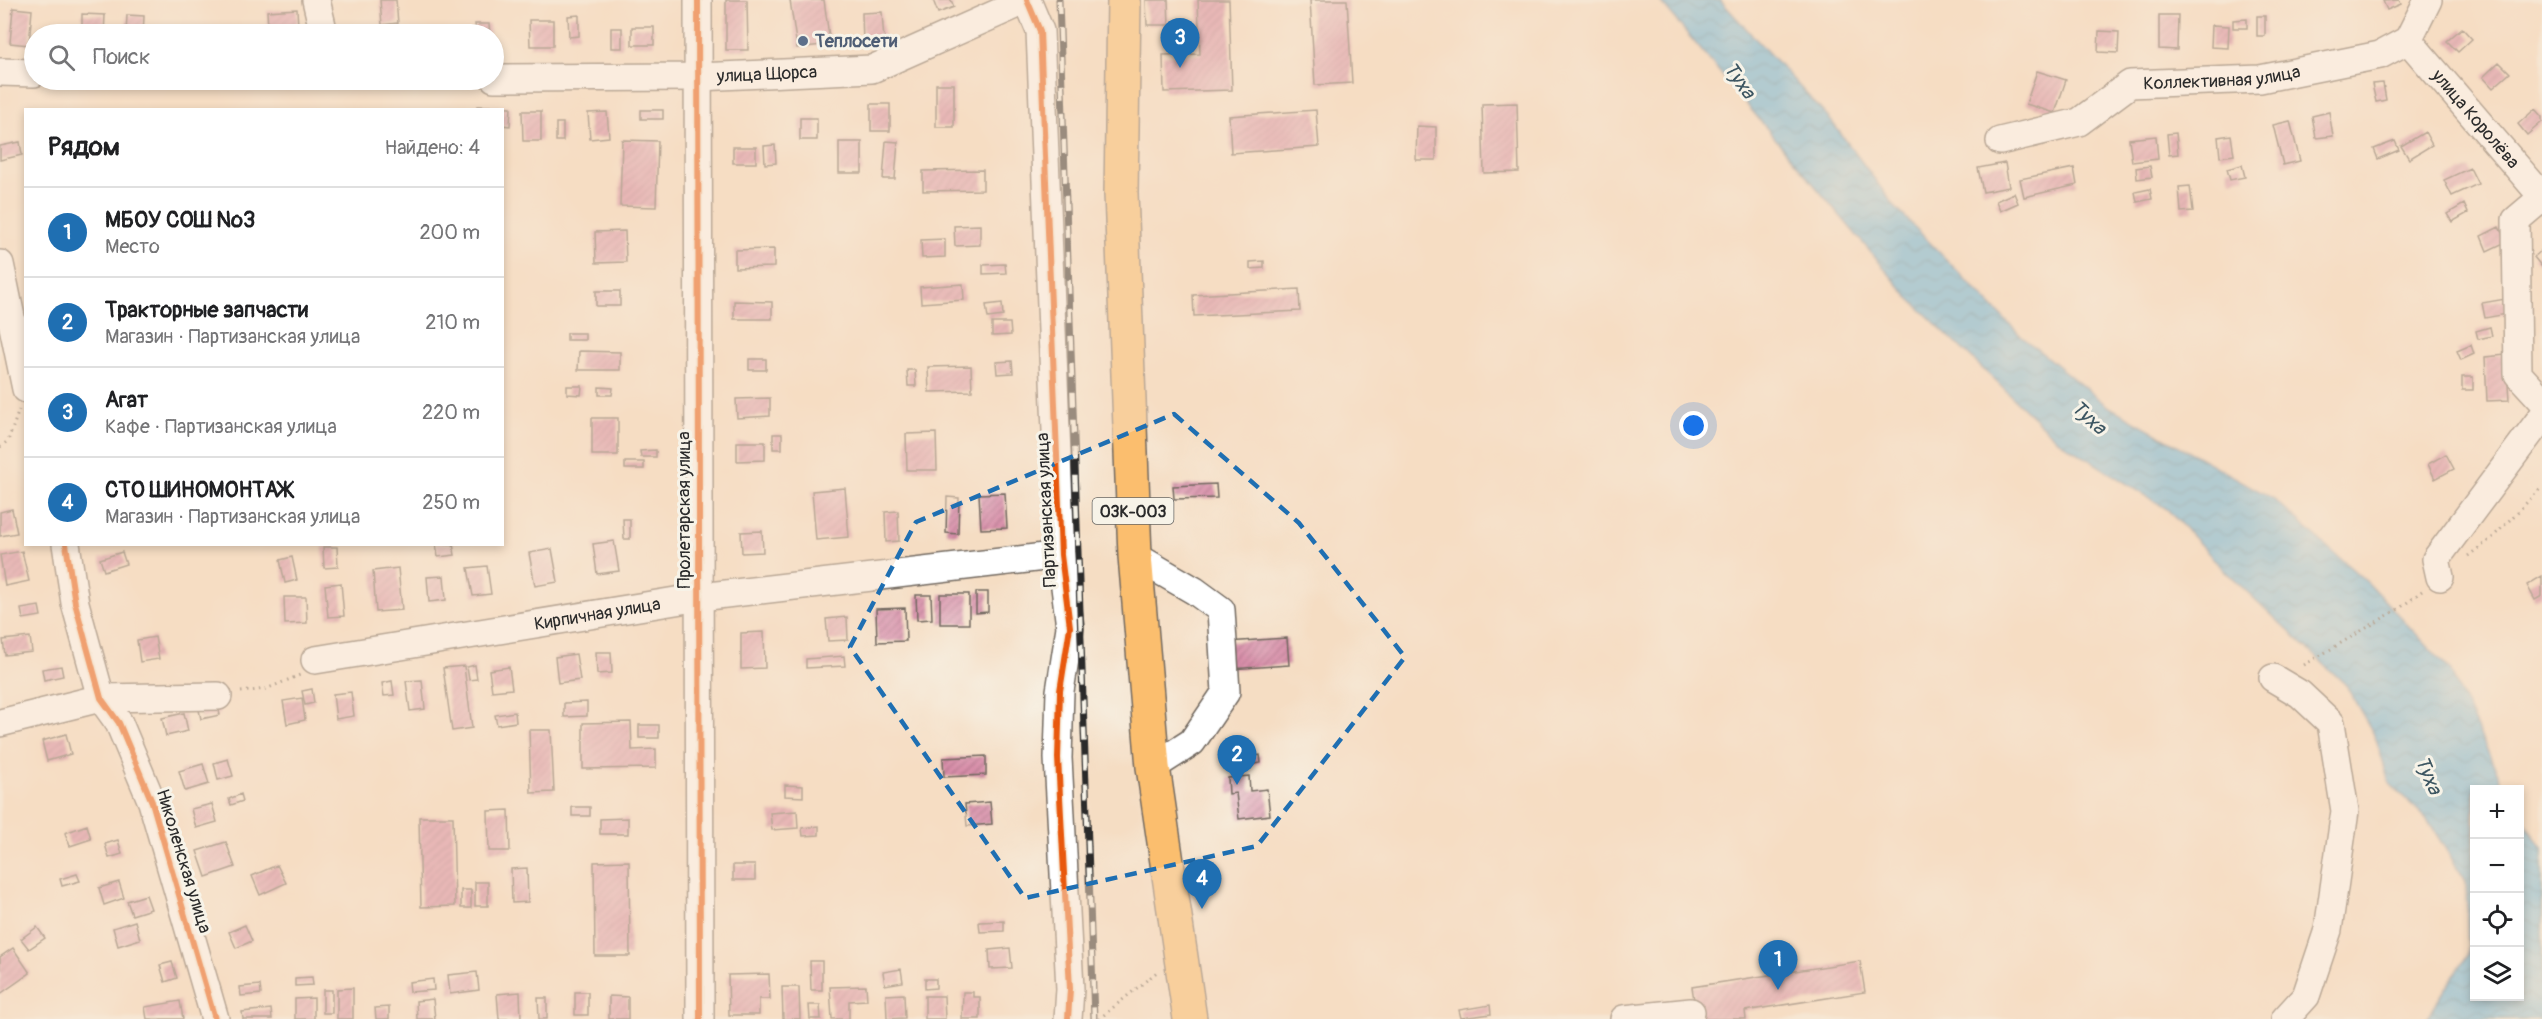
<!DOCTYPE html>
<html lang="ru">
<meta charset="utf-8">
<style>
:root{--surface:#fff;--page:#f6f6f6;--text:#202124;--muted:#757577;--line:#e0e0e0;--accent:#1f6fb2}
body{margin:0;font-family:Pangolin,sans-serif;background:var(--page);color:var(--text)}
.controls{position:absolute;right:18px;bottom:18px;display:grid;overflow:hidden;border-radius:0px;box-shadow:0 3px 9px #0003}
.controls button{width:54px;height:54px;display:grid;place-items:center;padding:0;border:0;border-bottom:2px solid var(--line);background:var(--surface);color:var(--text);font:30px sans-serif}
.you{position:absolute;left:1694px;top:426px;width:21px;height:21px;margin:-15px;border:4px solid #fff;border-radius:50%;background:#1a73e8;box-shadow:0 0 0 9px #1a73e833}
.badge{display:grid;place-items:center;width:39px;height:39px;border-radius:50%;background:var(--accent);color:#fff;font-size:20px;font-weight:700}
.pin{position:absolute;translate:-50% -50px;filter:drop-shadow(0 2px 3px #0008)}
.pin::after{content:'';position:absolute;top:32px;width:21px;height:18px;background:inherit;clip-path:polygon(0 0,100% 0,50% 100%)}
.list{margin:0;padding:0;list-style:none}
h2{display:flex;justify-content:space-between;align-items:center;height:78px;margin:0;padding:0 24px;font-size:26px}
h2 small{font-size:20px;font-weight:400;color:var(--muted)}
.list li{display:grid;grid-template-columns:39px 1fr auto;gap:18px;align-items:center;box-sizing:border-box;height:90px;padding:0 24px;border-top:2px solid var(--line)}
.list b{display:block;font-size:22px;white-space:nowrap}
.list p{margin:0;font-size:20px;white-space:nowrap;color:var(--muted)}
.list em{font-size:20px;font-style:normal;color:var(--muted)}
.icon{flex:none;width:33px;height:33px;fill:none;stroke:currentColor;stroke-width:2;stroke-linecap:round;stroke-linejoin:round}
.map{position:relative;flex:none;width:2542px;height:1019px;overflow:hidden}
.search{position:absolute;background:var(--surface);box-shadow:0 3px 9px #0003;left:24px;top:24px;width:480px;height:66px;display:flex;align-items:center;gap:15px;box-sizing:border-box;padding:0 21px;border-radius:33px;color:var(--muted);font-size:22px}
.panel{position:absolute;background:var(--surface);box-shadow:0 3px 9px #0003;left:24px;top:108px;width:480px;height:438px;border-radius:0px}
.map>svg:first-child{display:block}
.water{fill:url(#water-waves);stroke:#477085;stroke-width:1.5}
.building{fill:url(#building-hatch)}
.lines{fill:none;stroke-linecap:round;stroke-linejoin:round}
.minor-casing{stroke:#726960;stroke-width:30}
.major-casing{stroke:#726960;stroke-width:36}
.path{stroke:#726960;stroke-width:3;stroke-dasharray:1.5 4.5;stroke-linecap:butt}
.minor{stroke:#fff;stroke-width:27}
.major{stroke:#fbbe6e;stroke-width:33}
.rail-casing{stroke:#2b2b2b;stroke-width:7}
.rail{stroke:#f7f3e8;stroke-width:4.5;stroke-dasharray:14;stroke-linecap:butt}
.cycleway-casing{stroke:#f7f3e8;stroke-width:10}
.cycleway{stroke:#e8590c;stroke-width:6}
.marked{fill:none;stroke:#1f6fb2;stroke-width:4.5;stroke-dasharray:12 8;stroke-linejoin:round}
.service-dot{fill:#5c6f8a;stroke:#f7f3e8;stroke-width:2}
.labels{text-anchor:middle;stroke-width:6;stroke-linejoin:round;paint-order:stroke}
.shield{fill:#f7f3e8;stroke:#686764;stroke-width:1.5}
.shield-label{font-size:16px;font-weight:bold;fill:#2b2b2b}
.service-label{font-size:18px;font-weight:bold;fill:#4e5e75;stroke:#f7f3e8;text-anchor:start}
.street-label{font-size:18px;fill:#2b2b2b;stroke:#f7f3e8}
.water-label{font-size:20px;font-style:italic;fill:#3c5561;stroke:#f7f3e8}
</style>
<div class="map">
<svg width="2542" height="1019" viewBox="0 0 2542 1019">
<defs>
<pattern id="water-waves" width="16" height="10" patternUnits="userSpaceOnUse" patternTransform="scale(1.5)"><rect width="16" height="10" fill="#63b6df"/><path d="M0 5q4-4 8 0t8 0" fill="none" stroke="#5294b5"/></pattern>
<pattern id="building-hatch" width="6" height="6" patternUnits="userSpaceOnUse" patternTransform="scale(1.5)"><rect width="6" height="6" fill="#d78aa7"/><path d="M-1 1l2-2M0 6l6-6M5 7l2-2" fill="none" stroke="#af7188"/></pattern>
</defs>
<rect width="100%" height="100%" fill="#f7f3e8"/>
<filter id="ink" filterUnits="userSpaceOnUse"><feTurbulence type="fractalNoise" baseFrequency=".0167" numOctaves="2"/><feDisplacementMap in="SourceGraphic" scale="12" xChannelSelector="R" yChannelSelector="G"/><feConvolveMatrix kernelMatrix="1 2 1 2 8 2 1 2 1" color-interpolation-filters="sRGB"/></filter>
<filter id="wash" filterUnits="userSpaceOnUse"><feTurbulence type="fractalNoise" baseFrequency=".008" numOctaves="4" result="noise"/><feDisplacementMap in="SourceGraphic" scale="24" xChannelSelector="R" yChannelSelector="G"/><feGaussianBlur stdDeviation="1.35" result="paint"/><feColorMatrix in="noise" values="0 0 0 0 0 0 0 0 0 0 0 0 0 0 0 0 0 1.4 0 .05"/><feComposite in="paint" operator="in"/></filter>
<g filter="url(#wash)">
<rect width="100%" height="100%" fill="#f5ddc3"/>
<path class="water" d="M1659,0H1720L1832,122L1896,208L2021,336L2106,405L2272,498L2368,583L2450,670L2505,789L2474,790V996H2520V814L2542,849V1019H2426L2468,954L2466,881L2426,818L2389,783L2376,738L2345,684L2225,571L2167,509L2056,439L1910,299Z"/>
<g id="blocks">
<path class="building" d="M380,0H396L398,23L382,25Z
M726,0H747L748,50H726Z
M790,0H824L830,44L797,48Z
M933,0H951L954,7L938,13Z
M1146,0H1168L1169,25H1147Z
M1198,0H1229L1232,90L1164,92L1163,55L1200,54Z
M1310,0H1347L1352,83L1315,85Z
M2399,0L2401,4L2387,10L2383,1Z
M13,8L32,10L29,45L10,43Z
M297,9L298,26L268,28L267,11Z
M882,12L884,42L863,43L862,13Z
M82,14L105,15L104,34H82Z
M127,15L144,16L143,34H126Z
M579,15V36L569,37L568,16Z
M2159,15H2178L2177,50L2159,49Z
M2257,16H2265V36H2257Z
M2247,19V28H2233V20Z
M529,20H553V46H530Z
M475,24H489L490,34H476Z
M2212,25L2229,26L2228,48L2211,47Z
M632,27H654V45H632Z
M611,28H622V48H611Z
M2462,28L2472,39L2458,52L2447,41Z
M2099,31L2119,32L2118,53L2098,52Z
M2499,62L2510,73L2493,88L2483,77Z
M2037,71L2066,80L2055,113L2026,104Z
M2383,83L2386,100L2376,102L2372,84Z
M936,84H954V127H936Z
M1517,103L1519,172L1484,173L1482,104Z
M871,104H890V131H871Z
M477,106L511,107L510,126L502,125V110H477Z
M2535,109L2542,117V122L2527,135L2518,124Z
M641,110H663V119H641Z
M1316,110L1319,147L1231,153L1229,116Z
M522,111H541V141H523Z
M607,112L609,137L590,139L588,113Z
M2329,112L2333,136L2316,138L2312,116Z
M800,118H817V140H800Z
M2290,121L2300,161L2283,165L2273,125Z
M556,123H563V141H556Z
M1417,126L1436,127V160H1416Z
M2425,132L2432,145L2409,159L2401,146Z
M2176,133L2178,154L2169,155L2167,134Z
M2231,135L2234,155L2220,157L2218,137Z
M2156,136L2158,159L2132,162L2129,139Z
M622,140L658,141L656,207L620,206Z
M886,141L898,142L895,179H883Z
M2395,141L2399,150L2378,159L2374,149Z
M20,142L22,155L0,160V146Z
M839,142H862V173H839Z
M775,145L776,163L765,164L764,146Z
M733,147H756V163H733Z
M2005,163L2009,187L1983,192L1978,168Z
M2242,165L2245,177L2230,180L2227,169Z
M2150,166L2152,177L2137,179L2136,168Z
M2074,168L2077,185L2024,197L2020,179Z
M2470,168L2478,184L2452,196L2444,180Z
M983,170V190L923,191V171Z
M2190,186L2193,211L2181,212L2179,187Z
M2150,189L2152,199L2137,202L2135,192Z
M2014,193L2018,203L2000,211L1996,201Z
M2464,204L2468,213L2452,222L2447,214Z
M980,225V245L955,246L954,226Z
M2499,227L2506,242L2487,251L2481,236Z
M625,231L626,262L596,263L595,232Z
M945,239V257L922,258L921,240Z
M774,249V267L735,268V250Z
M2542,250V267L2534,257Z
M1264,261V268L1250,269V262Z
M1005,264L1006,273L983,274V265Z
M963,284L964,300L921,303L920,287Z
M1299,289L1300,311L1194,316L1193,295Z
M596,291H620V306H596Z
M2505,299L2507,314L2485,318L2482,303Z
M734,301L772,302V319H734Z
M1002,303L1003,316L988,318L986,305Z
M992,323H1010L1011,335L992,336Z
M2490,327L2492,336L2478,339L2476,331Z
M567,333H585V340H567Z
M2471,345L2474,354L2461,360L2457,351Z
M579,351L620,352V370H578Z
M2506,355L2509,400L2487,401L2485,357Z
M749,359H766V370H749Z
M1012,361L1013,373L997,374L996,362Z
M971,366L972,391L929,392L928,367Z
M907,370H915L916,386H908Z
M2462,377H2473V390H2462Z
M567,386H582L581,395L567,394Z
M599,387L613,388L612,395H599Z
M770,398V416L737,418L736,399Z
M592,418H618V455H592Z
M936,433L937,470H907L906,434Z
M773,434H782V449H773Z
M737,442H765V460L737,461Z
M656,450V457H641L640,451Z
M2446,454L2454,469L2435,479L2428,464Z
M625,462H644V469H625Z
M1216,484L1217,498L1174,499L1173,486Z
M845,488L849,537L816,540L812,491Z
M1005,493L1007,528L981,529L979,494Z
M947,497L959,498L958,534L946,533Z
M12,509L17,533L0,536V512Z
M898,511L899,541L886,542L885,512Z
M623,519H630V539H624Z
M762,531L763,552L742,553L741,532Z
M614,541L619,571L597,574L593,544Z
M436,544H453L455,555L438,557Z
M323,547H337L338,567L324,568Z
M552,549L558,582L535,586L529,553Z
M22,551L29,581L5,586L0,555Z
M122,552L126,564L104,571L100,559Z
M292,557L297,580L285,583L280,560Z
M487,566L491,594L473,596L468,568Z
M398,568L402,610L376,612L373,571Z
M444,576L446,600L429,602L427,577Z
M2542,576V596L2535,600L2527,585Z
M341,583L344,616L328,617L325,585Z
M976,592H988V612L976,613Z
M940,594H969V624H940Z
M916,595H931L932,619L917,620Z
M284,597H306L307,623L285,624Z
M39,606L41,616L23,619L21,609Z
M905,608L906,641L877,642L876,609Z
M847,617L848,640L828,641L826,619Z
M764,632L765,668L741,669V633Z
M30,637L32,652L5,655L3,640Z
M155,637L159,659L140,662L137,640Z
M1287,638L1289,665L1214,670L1212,643Z
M596,652H611L612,673L597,674Z
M576,654L580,680L558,683L555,657Z
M844,656L845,666L806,668V659Z
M475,665L477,679L469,680L467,667Z
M61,666L63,676L44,680L42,669Z
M464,666L472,728L452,731L443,668Z
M509,667L512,689L492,691L489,670Z
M422,680L425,709L410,711L406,681Z
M392,681L394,695L384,696L382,683Z
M312,689L314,703L305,705L302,691Z
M351,692L354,716L336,719L333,694Z
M302,698L305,720L287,724L283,701Z
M587,702V716L564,717V703Z
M218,706L220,715L201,719L199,710Z
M515,712L516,722L497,725L495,715Z
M184,713L188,731L166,736L162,718Z
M631,722L632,750L656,749V768L583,769V723Z
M639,725H659V738H639Z
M529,730H551L554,792L531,793Z
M66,734L71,754L47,761L42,741Z
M1260,755L1261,763L1249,765L1248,757Z
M986,756V775L944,777L943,758Z
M228,759L233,776L218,780L214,763Z
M203,764L209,784L185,791L179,771Z
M1249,776L1250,791L1267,789L1270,815L1239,819L1236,793L1229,794L1228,778Z
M785,785L803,786V797L785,796Z
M241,794L243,801L231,805L229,799Z
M990,802L992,824L967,826L965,804Z
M212,804L217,822L196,828L191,809Z
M572,807H590V816H572Z
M509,810L510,851H489L488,811Z
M797,811L798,828L772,830L770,813Z
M419,817H453L455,906L421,907Z
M628,818V834H600V819Z
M87,825L91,839L70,846L65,833Z
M819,826V835L803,836L802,828Z
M118,840L122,854L109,858L105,844Z
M226,842L235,867L206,877L197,851Z
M629,861L630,956H595L594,862Z
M277,865L286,883L260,895L252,876Z
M733,865H755V880H733Z
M527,868L528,902L512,903L511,869Z
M77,874L80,881L62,886L60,879Z
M119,882L124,898L104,905L99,888Z
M475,882H488V906H475Z
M461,890H471V908H461Z
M146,895L151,909L132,915L127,901Z
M135,921L140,939L118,946L113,928Z
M1004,921V931L980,932L979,922Z
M245,925L252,941L236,948L229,932Z
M37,927L45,938L29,949L21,939Z
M13,948L30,973L0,994V957Z
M1010,948L1012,968L990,969L989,950Z
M810,961H822V990H811Z
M1860,961L1865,992L1745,1011L1746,1019H1697L1692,987Z
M172,962L177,978L165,982L160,965Z
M901,969L903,982L885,985L883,972Z
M477,972L479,990L450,994L448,975Z
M769,974L770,999H759V1015H729L728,975Z
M312,977L313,985L295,986V978Z
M433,979L434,990L410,992L409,982Z
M925,979H936V988L925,989Z
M260,985L261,994L241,996L240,987Z
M866,986L867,1000L849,1001V1019H832L830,987Z
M782,987H799L800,1019H783Z
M353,988V1019H337V989Z
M323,990H332V1013H323Z
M520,992L521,1019H499L497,994Z
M575,992H588V1015H575Z
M963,992H973V997H980V1019H962Z
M904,994L905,1018L887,1019L886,995Z
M609,996L628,997V1019H609Z
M925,996H944L945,1019H925Z
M314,998V1019H295V999Z
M538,998H547V1019H539Z
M433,999L435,1019H417L416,1001Z
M180,1001L183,1019H147L145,1007Z
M809,1005H820L821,1019H810Z
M1490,1005L1491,1014L1461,1018L1459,1010Z
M389,1007V1019H376L375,1008Z
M271,1009L272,1019H243L242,1012Z"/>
</g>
</g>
<g filter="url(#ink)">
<use href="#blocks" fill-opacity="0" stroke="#726960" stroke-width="1.5"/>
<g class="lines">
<defs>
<g id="minor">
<path d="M316,0L324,34"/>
<path d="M698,0L700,1019"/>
<path d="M1027,0L1040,31L1061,555L1070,627L1060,691L1058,758L1070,989L1068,1019"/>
<path id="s1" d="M2408,40L2542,196"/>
<path d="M0,72L34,73"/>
<path id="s2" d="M494,78L698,77L872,69L1027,0"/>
<path id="s3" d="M2000,141L2079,122L2130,84L2260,79L2380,55L2408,40L2428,0"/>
<path d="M2542,198L2516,220L2518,374L2542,400"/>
<path d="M0,264L26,389"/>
<path d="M66,544L75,603L101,698L119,723L152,802L215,1019"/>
<path d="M1135,556L1195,591L1221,610L1226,692L1192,742L1153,767"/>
<path d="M2440,577L2436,559L2542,417"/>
<path id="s4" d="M315,660L700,597L1061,555"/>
<path d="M2273,678L2300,694L2331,723L2345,811L2328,930L2306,996L2285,1019"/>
<path d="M0,723L101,698L218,696"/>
<path d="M1624,1019L1691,1012"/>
</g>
<path id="major" d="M1124,0L1121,193L1135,556L1153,767L1190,1019"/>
</defs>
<use href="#minor" class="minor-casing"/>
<use href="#major" class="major-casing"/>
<path class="path" d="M0,447L8,441L19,410
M2468,556L2492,538L2542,487
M2304,665L2400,608L2422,591
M241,692L266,689L300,675
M1099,1019L1158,971"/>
<use href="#minor" class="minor"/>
<use href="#major" class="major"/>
<defs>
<path id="rail" d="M1059,0L1094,1019"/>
</defs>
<use href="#rail" class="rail-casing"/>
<use href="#rail" class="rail"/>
<defs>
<path id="cycleway" d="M698,0L700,1019
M1027,0L1040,31L1061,555L1070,627L1060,691L1058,758L1070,989L1068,1019
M66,544L75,603L101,698L119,723L152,802L215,1019"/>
</defs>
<use href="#cycleway" class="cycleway-casing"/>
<use href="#cycleway" class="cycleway"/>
</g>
</g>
<path d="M0 0H2542V1019H0ZM1174,414L1299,523L1405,657L1257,846L1025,898L850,647L916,522Z" fill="#f5ddc3" fill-opacity=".55" fill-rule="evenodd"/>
<path class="marked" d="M1174,414L1299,523L1405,657L1257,846L1025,898L850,647L916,522Z"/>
<circle class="service-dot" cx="803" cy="41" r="6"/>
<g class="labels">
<rect class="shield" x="1092.5" y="498" width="81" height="26" rx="4.5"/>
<g class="shield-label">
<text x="1133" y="517">03К-003</text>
</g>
<g class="service-label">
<text x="815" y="47">Теплосети</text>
</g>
<g class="street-label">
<text dy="6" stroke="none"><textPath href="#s2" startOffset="273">улица Щорса</textPath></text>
<text dy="6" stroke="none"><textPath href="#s3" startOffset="237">Коллективная улица</textPath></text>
<text dy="6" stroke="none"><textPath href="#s1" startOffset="104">улица Королёва</textPath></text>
<text transform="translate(684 510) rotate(-90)" y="6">Пролетарская улица</text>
<text transform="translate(1046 510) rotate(-93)" y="6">Партизанская улица</text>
<text dy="6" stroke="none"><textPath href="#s4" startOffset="286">Кирпичная улица</textPath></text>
<text transform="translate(184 861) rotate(73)" y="6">Николенская улица</text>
</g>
<g class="water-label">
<text transform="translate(1740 80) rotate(55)" y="7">Туха</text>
<text transform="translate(2089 417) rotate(43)" y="7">Туха</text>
<text transform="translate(2429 775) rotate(67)" y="7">Туха</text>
</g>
</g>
</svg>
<div class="controls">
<button>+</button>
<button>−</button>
<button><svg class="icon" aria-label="locate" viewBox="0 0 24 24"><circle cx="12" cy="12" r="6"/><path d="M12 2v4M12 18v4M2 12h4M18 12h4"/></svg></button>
<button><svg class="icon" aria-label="layers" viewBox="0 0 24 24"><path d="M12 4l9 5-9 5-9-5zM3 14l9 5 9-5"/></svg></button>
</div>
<div class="you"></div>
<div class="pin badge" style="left:1778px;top:990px">1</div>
<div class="pin badge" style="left:1237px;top:785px">2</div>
<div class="pin badge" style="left:1180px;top:68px">3</div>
<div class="pin badge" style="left:1202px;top:909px">4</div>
<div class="search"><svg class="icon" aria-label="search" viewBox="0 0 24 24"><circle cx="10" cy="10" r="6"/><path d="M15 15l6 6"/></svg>Поиск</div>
<section class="panel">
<h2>Рядом<small>Найдено: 4</small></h2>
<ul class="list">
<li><span class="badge">1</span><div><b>МБОУ СОШ №3</b><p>Место</p></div><em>200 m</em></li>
<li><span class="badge">2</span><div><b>Тракторные запчасти</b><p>Магазин · Партизанская улица</p></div><em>210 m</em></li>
<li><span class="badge">3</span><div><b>Агат</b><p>Кафе · Партизанская улица</p></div><em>220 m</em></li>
<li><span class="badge">4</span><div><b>СТО ШИНОМОНТАЖ</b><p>Магазин · Партизанская улица</p></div><em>250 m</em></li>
</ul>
</section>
</div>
